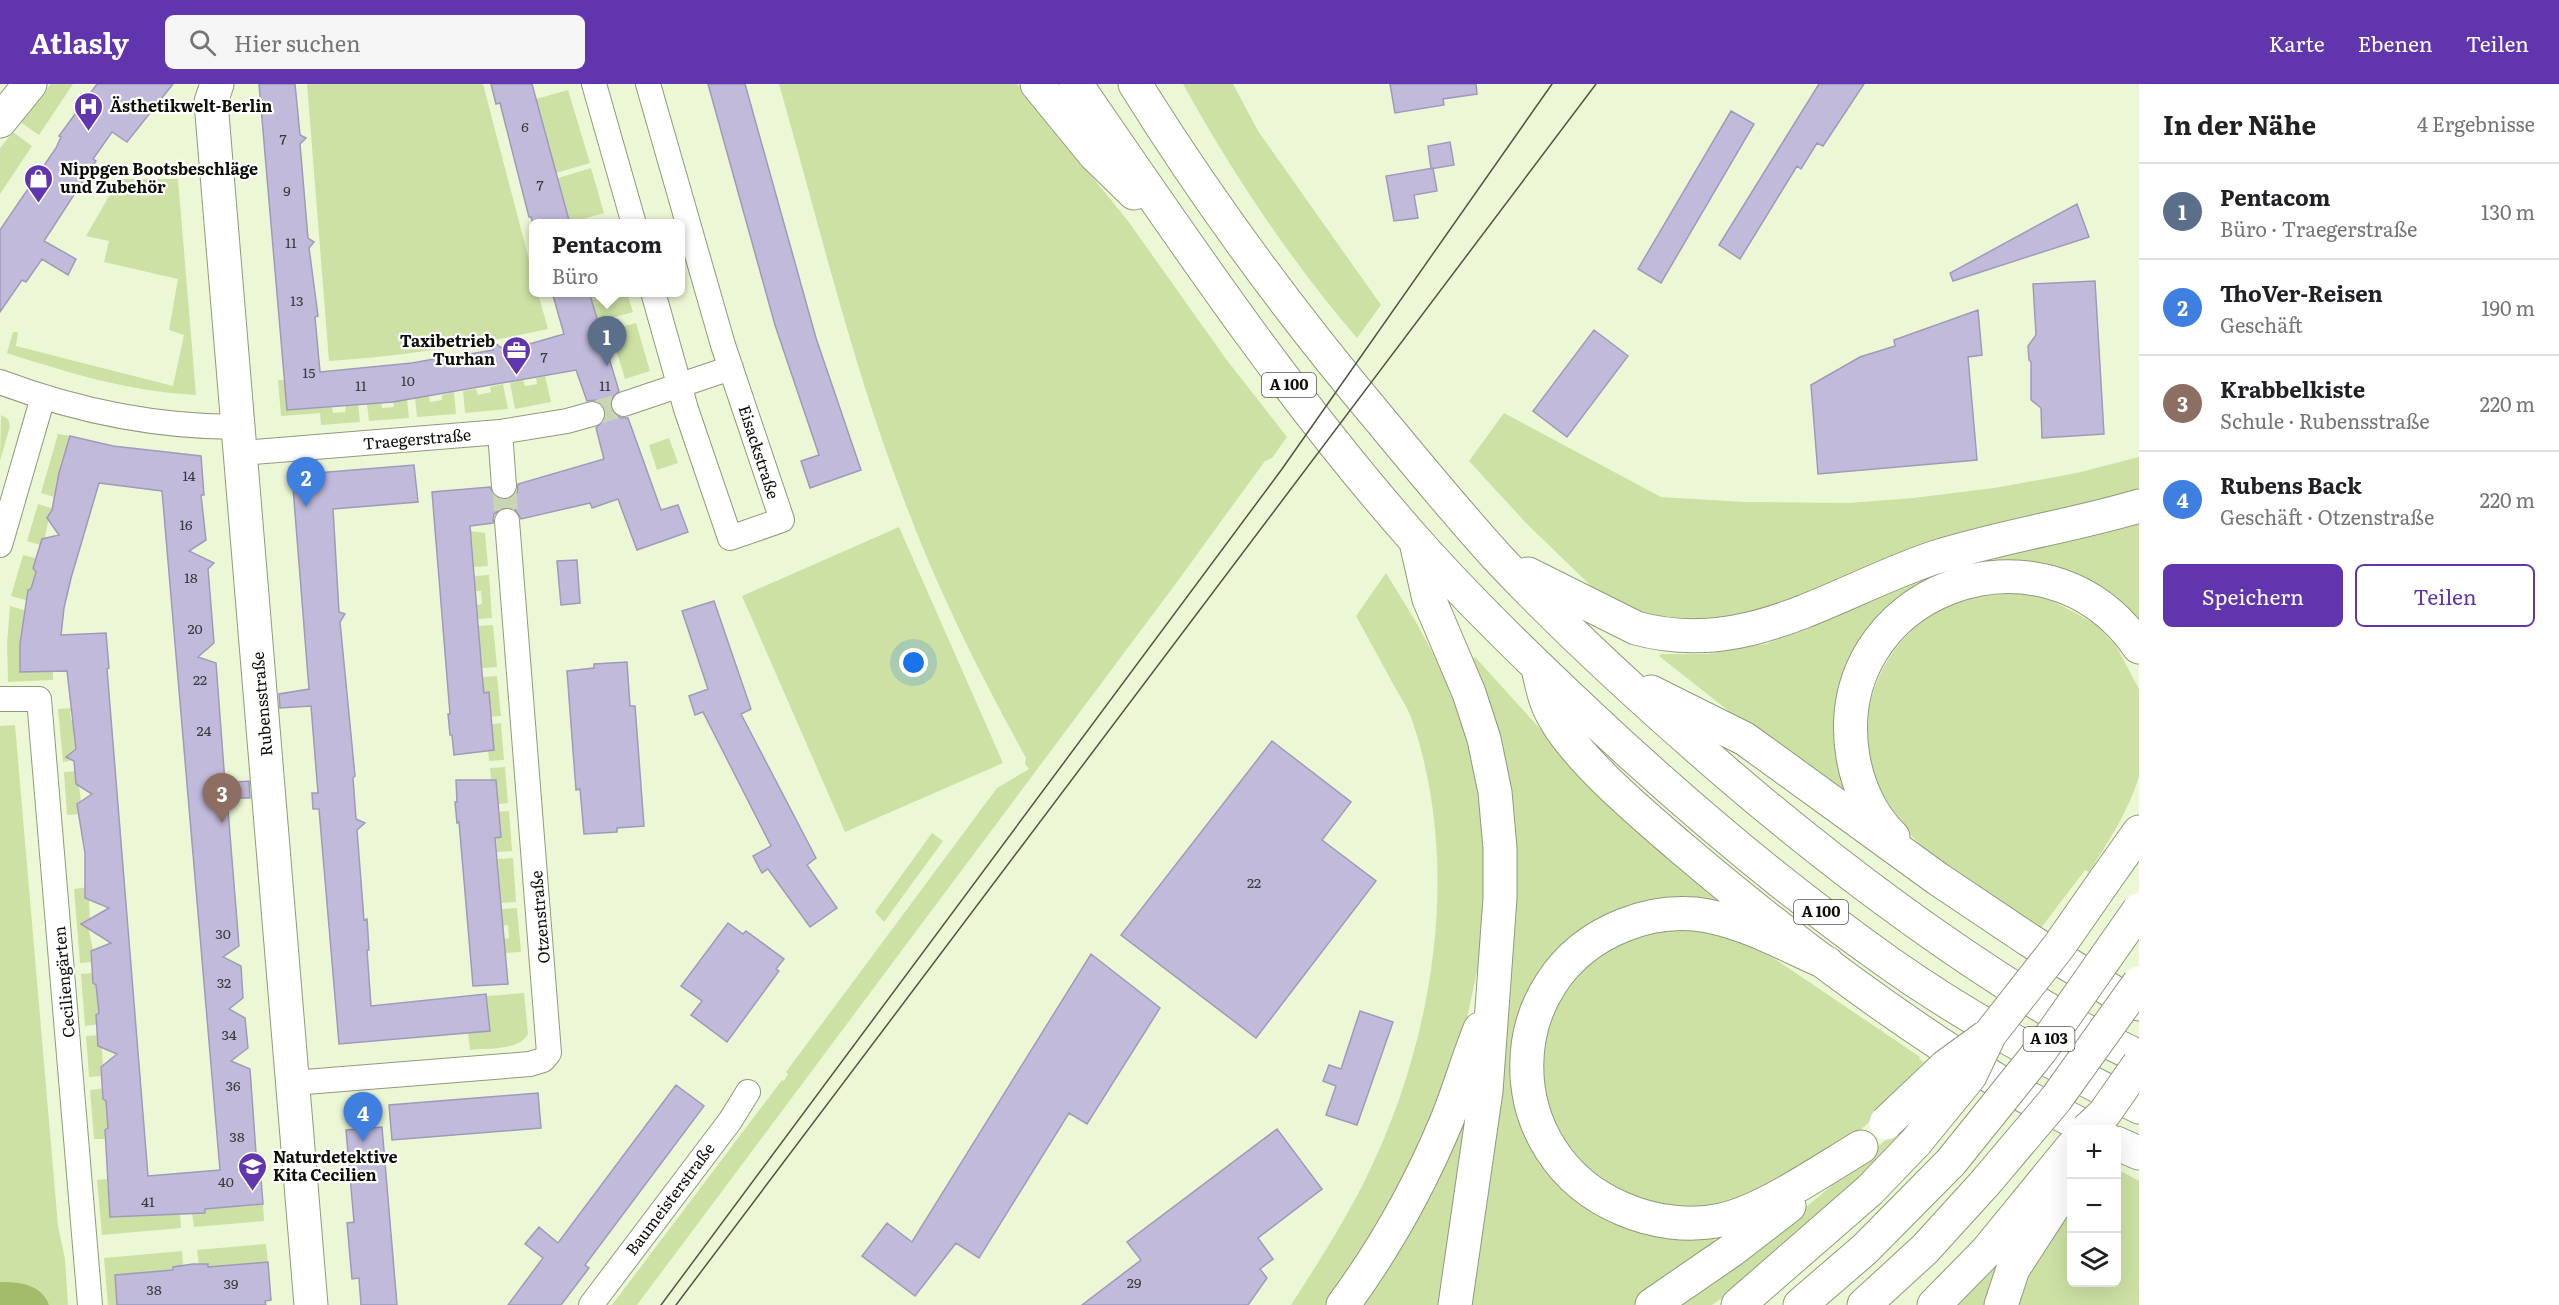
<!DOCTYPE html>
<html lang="de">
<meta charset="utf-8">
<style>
:root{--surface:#fff;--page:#f6f6f6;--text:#202124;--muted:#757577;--line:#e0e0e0;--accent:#6035ad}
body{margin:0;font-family:Literata,serif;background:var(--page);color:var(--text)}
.controls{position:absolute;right:18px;bottom:18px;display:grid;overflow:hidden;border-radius:9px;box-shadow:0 6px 24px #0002}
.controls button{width:54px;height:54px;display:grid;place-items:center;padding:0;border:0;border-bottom:2px solid var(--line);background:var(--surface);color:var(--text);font:30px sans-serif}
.you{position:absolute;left:914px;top:579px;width:21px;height:21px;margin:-15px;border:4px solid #fff;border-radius:50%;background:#1a73e8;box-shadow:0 0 0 9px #1a73e833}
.badge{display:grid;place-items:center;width:39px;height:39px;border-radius:50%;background:var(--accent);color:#fff;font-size:20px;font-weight:700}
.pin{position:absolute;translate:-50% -50px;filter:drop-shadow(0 2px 3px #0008)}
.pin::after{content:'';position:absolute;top:32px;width:21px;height:18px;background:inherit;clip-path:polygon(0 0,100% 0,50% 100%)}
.popup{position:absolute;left:529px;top:135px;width:156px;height:78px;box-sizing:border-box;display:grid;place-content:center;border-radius:9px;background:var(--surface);filter:drop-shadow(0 2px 4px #0005);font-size:20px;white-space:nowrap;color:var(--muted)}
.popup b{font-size:22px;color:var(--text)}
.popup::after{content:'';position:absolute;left:50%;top:100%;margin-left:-12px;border:12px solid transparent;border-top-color:var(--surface)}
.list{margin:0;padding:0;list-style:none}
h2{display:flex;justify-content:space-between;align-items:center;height:78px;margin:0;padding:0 24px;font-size:26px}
h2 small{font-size:20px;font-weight:400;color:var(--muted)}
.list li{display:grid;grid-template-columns:39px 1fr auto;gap:18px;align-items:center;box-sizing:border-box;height:96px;padding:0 24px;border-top:2px solid var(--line)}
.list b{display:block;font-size:22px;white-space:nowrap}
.list p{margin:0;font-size:20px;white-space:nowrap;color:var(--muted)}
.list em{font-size:20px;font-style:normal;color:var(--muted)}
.actions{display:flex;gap:12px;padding:18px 24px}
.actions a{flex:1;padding:14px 0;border:2px solid var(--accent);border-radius:9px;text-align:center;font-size:21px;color:var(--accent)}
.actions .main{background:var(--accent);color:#fff}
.icon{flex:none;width:33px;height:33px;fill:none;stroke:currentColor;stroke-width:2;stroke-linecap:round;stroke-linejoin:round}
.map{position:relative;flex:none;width:2139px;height:1221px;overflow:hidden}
header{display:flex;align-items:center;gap:36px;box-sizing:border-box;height:84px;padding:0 30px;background:var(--accent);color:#fff}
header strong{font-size:28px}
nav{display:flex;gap:33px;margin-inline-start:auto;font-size:21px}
.search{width:420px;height:54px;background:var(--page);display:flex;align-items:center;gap:15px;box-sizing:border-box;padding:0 21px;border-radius:9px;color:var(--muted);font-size:22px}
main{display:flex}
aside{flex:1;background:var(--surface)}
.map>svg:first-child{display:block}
.green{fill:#cde1a5}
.water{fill:#a3bc6c}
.building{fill:#c1badb;stroke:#a09aba;stroke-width:1.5;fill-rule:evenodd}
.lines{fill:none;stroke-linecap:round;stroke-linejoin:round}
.street-tunnel{stroke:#cad5b6;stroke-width:24;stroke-dasharray:24 12;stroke-linecap:butt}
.street-casing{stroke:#8f9a7b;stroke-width:26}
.secondary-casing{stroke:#8f9a7b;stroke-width:35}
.highway-casing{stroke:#8f9a7b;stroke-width:35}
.street{stroke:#fff;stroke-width:24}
.secondary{stroke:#fff;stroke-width:33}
.highway{stroke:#fff;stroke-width:33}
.tram{stroke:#4f5544;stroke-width:1.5}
.highway-bridge-casing{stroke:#8f9a7b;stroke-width:35;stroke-linecap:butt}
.highway-bridge{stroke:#fff;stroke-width:33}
.labels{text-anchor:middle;stroke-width:4.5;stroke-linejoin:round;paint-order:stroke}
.number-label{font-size:14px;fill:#383a3a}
.shield{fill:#fff;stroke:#545750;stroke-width:1.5}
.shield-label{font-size:15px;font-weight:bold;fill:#0b0f05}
.poi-label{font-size:16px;font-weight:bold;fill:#0b0f05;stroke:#fff;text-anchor:start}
.street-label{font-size:16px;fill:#0b0f05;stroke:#fff}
</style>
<header>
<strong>Atlasly</strong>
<div class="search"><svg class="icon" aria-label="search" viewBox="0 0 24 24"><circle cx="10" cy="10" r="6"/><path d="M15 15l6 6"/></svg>Hier suchen</div>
<nav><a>Karte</a><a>Ebenen</a><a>Teilen</a></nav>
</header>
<main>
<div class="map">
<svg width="2139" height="1221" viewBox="0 0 2139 1221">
<rect width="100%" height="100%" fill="#ecf8d5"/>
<path class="green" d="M51,0H73L39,51L20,38Z
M307,0H483L533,191L534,208L538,209L548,245C476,261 403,272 329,277Z
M779,0H1017L1128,137L1226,275L1287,353L1272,374L1265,377L1177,498L637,1221H612L782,996L784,997L788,990L786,988L997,704L1029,685L1025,680L1026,674C981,592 939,509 906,421C853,285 819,140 779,0Z
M1183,0H1233L1258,47L1381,221L1357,254C1290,176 1233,90 1183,0Z
M568,6L590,79L556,89L536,15Z
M13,48L32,62L0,110V64Z
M591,84L604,129L570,139L558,94Z
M119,95H178L196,311C128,307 72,290 7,269L13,248H18L16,262L173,302L184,251L169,246L178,195L104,178L109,157L86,152Z
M589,209H627L633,228L598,238Z
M636,239L650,287L625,295L610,246Z
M545,292L551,318L515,325L510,299L523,296L525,302L537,300L536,294Z
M278,296H285L287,326L332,323L333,329L345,328L346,322L358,320L360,338L321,341L320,329L281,332Z
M503,300L508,325L465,329L463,307L476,305L478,311L491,308L490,303Z
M454,308L456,330L417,333L415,314L429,312L430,318L442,316V311Z
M407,315L409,334L369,337L367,320L381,318L382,324L394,323L393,317Z
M1504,329L1661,413L1744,418L1849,419L1913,414L1994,404L2077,389L2139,373V410L1752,533L1661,538L1606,514L1592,503L1526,439L1469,377Z
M1,331L8,335L10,342L0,377Z
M58,350L70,352L59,389L64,391L54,413L41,409Z
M669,354L678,379L657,386L649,361Z
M38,420L54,425L50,427L45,454L42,455L40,461L27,457Z
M2139,437V542C2108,510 2082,487 2037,479C2023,477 2002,479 1991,474Z
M899,443L1003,679L845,748L742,512Z
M471,447L485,449L488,482L474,483Z
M23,471L39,475L34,477L33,484L36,488L31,505L28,506L27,514L29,517L11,512Z
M1386,489L1416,538L1447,596L1465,643L1487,746L1482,864L1466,939L1450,991L1401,1107L1329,1221H1291C1318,1179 1345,1137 1367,1092C1434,955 1462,783 1412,636C1408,624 1399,611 1393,600C1381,577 1368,554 1356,532Z
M1938,489L1911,504L1883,528L1857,565L1844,718L1659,572L1661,570H1708L1766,560L1818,540L1893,505Z
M489,491L492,534L478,535L477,521L482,520L481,507H476L474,492Z
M1997,508L2027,510L2051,516L2096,540L2116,562L2139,605V692C2129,727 2108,758 2089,788L2085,786L2038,848C2014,831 1991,814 1967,797C1945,781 1922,766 1905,744C1890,725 1873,700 1869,676C1858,613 1889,552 1945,523C1960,515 1981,512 1997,508Z
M10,522L27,527L24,529L23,537L25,539V553H20V588H53V596L8,598L7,560Z
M493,541L497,583L482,584L478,542Z
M1475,573L1572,680L1716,813L1713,818C1690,820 1668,822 1645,824C1636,824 1626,824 1618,826C1599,833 1583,845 1568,858C1481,934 1498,1081 1602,1134C1638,1152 1674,1151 1713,1152L1718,1162L1634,1221H1465L1507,913L1471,577Z
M497,592L501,632L486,633L490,621L489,609H484L483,593Z
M73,624L70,628L71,636L74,638L76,665L74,676L63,678L58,625Z
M501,639L504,676L489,677L486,641Z
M15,641L58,1142L65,1175L68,1221H0V642Z
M505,683L508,719L493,721L497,710L496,696H491L490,684Z
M78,687L75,691L76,699L79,702L81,717L77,720L78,728L81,730L67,731L64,688Z
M509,727L512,767L497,768L496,754L501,753L500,740L494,728Z
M932,749L943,757L884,838L875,828Z
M513,774L516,818L501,819L498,775Z
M88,803L90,835L87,837L93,866L90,868L91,876L94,878L80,879L74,805Z
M517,824L521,868L505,869L504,855L509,854L508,841L503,842L502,825Z
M1684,844C1719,850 1744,859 1775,875L1920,973L1919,975L1924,978L1872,1030L1875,1033L1841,1063L1766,1108L1705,1123L1659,1122L1609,1104L1566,1065L1543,1009V956L1557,918L1595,873L1637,851Z
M95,889L92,891L93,899L96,901L99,929L96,931V938L100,940L85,942L81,890Z
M524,909L528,950C519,967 487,964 470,966L468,949L489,947L487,912Z
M101,951L103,981L100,983L101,992L89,993L86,952Z
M105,1004L102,1007L103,1015L106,1017L108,1044L106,1055H94L90,1006Z
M1474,1022L1445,1221H1358L1456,1043Z
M1894,1049L1902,1055L1755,1189L1722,1214L1712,1221H1672L1786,1140Z
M2117,1085L2139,1097V1221H2016L2029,1188L2071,1123L2072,1198H2116Z
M107,1095L110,1133L169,1129L171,1131L180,1130L181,1144L102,1151L97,1096Z
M263,1120L264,1137L194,1143L192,1129H205V1125Z
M266,1160L268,1178L208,1183V1180L199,1181L197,1166Z
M182,1167L183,1182L173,1186L115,1191L117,1221H108L104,1174Z
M2000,1179L1985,1221H1958Z"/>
<path class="water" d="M0,1198C20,1198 41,1200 49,1221H0Z"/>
<path class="building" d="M97,0H173L127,58L112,48L93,75L96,77L44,157L76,175L68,191L42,175L26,198L22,196L0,228V146L56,64L61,53L59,52Z
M259,0H295L300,51L306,54L300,60L308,154L314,158L309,164L318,232L315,233L320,288L412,279L456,271L458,272L493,266L495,259L503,265L533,259L564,250L552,208H589L619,307L610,317L611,325L621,334H628L661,426L678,421L688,448L637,466L618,415L592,424L590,419L521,435L514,424L505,423L494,430L493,439L470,442L482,589L484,609L489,608L494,666L454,671L452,651H450L448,630H450L432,408L490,403L497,415L506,416L517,409L518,400L604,375L596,344L606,334L605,326L596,316L587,317L576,286L393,318L287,326Z
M491,0H532L570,140H533L531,133H529L500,19L496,20Z
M708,0H745L816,254L861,386L810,404L801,377L819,371L775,241Z
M1390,0H1476L1477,10L1443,15L1444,21L1395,29Z
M1819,0H1864L1823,62L1817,59L1801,85L1797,82L1740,175L1719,161Z
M1731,27L1754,40L1661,199L1638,185Z
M1450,58L1454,81L1431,85L1428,62Z
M1433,84L1437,107L1414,111L1418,134L1394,137L1386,92Z
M2077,120L2089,153L1953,197L1950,189Z
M2095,197L2104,350L2042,354L2041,324L2031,316V278L2029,276L2028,262L2036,251L2033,200Z
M1978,226L1982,271L1968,273L1977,376L1818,390L1811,301L1860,273L1895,262L1894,256Z
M1594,246L1628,272L1567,353L1533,327Z
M70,352L113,362L201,372L204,411H201L206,456L189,467L214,479L208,485L214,559L198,573L216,579L225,699L249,697L250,714H227L239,862L223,873L241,882L243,914L229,925L245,934L248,964L231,977L250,985L257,1083L260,1082L263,1120L205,1125V1129L110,1133L105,1046L108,1044L106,1017L103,1015L101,983L117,970L98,962L96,931L99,929L96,901L93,899L91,867L111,859L81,840L109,824L85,814V769L77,720L92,710L76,700L74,677L66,673L76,665L67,587L20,588V560L28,506L31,505L36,488L33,484L42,455L59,451L47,434L52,426L59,389ZM99,399L162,407L220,1086L148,1092L107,585L109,584L106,549L61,551L64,524L71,494Z
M414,381L418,418L333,425L339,528L345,530L340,538L355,692L353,694L356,735L365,739L357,746L364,836L367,835L369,866H367L371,922L486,910L490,947L339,960L319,725H313L312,709H318L311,622L280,624L279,610L309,605L292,391Z
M577,476L580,519L561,521L557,477Z
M714,517L751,625L741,630L816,774L807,781L837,824L810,843L768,785L762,789L753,772L771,762L703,628L695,631L689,612L708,605L682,527Z
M627,578L630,622H635L644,742L617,744V748L584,750L580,705L576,706L567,587L594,584V580Z
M1272,657L1351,718L1322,756L1376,797L1256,954L1121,851Z
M456,696H496L501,753L495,754L508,900L473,902L459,738L457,739L455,718H457Z
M728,839L743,850L746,847L784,875L776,885L779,887L727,958L691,931L702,917L681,902Z
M1091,870L1160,924L1087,1040L1069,1029L979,1174L956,1159L915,1212L862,1172L887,1139L912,1158Z
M1360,927L1393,938L1357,1041L1326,1031L1336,1002L1323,997L1329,981L1341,985Z
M676,1001L704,1022L585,1181L589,1184L561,1221H508L543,1174L525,1160L539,1143L558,1159Z
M538,1009L541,1044L392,1056L389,1021Z
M382,1043L397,1221H361L359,1194L352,1195L347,1139L354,1138L346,1046Z
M1277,1045L1322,1105L1258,1154L1273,1175L1260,1185L1267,1194L1248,1221H1082L1141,1176L1127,1158Z
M268,1178L271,1216L265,1217L266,1221H117L115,1191L173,1186V1183L193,1180H208V1183Z"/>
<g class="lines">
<path class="street-tunnel" d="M592,330L624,320
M504,402L507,437"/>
<defs>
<path id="street" d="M594,0L634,140
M648,0L723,261L782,436L730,454L686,325L653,208
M0,298C77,327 156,343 239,343
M624,320L731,284
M500,348L504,402
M241,369L500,348L567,337L592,330
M0,461L43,313
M0,615H39L90,1221
M293,999L530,980L543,976L549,969L507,437
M591,1221L730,1037L748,1008"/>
<path id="secondary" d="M217,0L211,18L311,1221
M0,37L30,0"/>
<path id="highway" d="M1037,0L1095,71L1134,109
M1076,0C1184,157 1290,315 1416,457C1471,519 1531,577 1591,633C1686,722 1785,806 1892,881C1970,936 2054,980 2139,1023
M1135,0C1209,119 1292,231 1382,338C1420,384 1457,429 1497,473C1570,551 1650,623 1730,692C1833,780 1941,861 2057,931C2083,947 2112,959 2139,973
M1416,458L1429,515L1469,609L1484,655L1495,708L1500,764V814L1486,1007L1455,1221
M1528,490L1636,544C1747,575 1834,507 1936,473C2002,452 2072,442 2139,422
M1538,584C1542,602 1545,619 1555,635C1579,677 1641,729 1678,761C1780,848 1888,930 2003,1000C2031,1017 2062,1030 2091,1046
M1651,608L1745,655L1938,795L2029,856L2115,909L2139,920
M1893,753C1871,732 1858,702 1853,673C1825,507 2043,424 2139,563
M2105,796L2139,748
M1827,879C1785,861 1741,835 1695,830C1672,828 1646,832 1624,841C1494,892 1495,1072 1623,1125C1653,1138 1689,1143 1721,1136C1764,1127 1822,1086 1861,1063
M2116,1059L2139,1069
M1343,1221C1385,1164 1420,1101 1447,1036C1459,1006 1468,975 1480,945
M1652,1221L1732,1166L1789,1122
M1738,1221L1870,1106L1916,1058
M1800,1221L1865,1165L1951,1078
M1864,1221L1925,1165L1985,1099
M1934,1221L1987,1167L2072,1063
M2001,1221L2013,1185L2072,1094"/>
</defs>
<use href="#street" class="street-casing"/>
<use href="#secondary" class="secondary-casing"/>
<use href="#highway" class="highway-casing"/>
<use href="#street" class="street"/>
<use href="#secondary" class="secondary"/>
<use href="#highway" class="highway"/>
<path class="tram" d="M661,1221L1282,385L1552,0
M676,1221L1596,0"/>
<defs>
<path id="highway-bridge" d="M1886,1039L1946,982L1986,953
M2087,1046L2104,1030L2139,980
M1916,1058L1970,992L1990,950L2059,862L2105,796
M1951,1078L2041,966L2139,826
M1985,1099L2056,1015L2139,899"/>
</defs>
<use href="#highway-bridge" class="highway-bridge-casing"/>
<use href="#highway-bridge" class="highway-bridge"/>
</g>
<defs>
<symbol id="hospital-pin" viewBox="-11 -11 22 30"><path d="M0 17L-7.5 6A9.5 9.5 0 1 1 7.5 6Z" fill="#6035ad" stroke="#fff"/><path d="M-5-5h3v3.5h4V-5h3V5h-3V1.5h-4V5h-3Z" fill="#fff"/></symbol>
<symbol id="shop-pin" viewBox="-11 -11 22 30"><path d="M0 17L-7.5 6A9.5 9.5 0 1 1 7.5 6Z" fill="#6035ad" stroke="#fff"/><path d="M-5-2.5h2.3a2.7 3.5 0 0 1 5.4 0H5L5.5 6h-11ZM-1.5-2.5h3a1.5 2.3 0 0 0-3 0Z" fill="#fff"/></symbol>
<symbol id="office-pin" viewBox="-11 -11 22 30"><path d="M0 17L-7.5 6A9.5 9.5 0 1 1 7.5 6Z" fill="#6035ad" stroke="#fff"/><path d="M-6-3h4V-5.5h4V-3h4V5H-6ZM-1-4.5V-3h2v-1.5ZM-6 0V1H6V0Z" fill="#fff"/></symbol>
<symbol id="school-pin" viewBox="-11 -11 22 30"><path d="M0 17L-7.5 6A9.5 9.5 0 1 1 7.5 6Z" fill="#6035ad" stroke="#fff"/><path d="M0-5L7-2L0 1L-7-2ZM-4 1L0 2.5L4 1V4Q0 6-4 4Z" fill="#fff"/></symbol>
</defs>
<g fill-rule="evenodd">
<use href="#hospital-pin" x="72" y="6" width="33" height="45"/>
<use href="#shop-pin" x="22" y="78" width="33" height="45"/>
<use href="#office-pin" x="500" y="250" width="33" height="45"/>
<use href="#school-pin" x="236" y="1066" width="33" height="45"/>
</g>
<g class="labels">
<g class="number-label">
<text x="525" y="48">6</text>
<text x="283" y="60">7</text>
<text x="540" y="106">7</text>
<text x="287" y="112">9</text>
<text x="291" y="164">11</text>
<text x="297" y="222">13</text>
<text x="544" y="278">7</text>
<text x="309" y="294">15</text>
<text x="408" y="302">10</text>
<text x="361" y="307">11</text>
<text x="605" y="307">11</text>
<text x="189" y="397">14</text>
<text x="186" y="446">16</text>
<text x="191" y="499">18</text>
<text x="195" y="550">20</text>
<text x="200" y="601">22</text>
<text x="204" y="652">24</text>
<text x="1254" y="804">22</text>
<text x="223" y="855">30</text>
<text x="224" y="904">32</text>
<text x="229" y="956">34</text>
<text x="233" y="1007">36</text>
<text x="237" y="1058">38</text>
<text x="226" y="1103">40</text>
<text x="148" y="1123">41</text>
<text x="1134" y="1204">29</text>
<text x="231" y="1205">39</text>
<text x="154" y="1211">38</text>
</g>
<g class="shield">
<rect x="1262" y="289" width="54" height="24" rx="4.5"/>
<rect x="1794" y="816" width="54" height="24" rx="4.5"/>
<rect x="2023.5" y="943" width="51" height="24" rx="4.5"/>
</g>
<g class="shield-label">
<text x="1289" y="306">A 100</text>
<text x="1821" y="833">A 100</text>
<text x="2049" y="960">A 103</text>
</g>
<g class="poi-label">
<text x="110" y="28">Ästhetikwelt-Berlin</text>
<text x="60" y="91">Nippgen Bootsbeschläge<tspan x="60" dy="18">und Zubehör</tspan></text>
<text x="495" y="263" text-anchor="end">Taxibetrieb<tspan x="495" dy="18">Turhan</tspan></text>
<text x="273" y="1079">Naturdetektive<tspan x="273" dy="18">Kita Cecilien</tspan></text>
</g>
<g class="street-label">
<text transform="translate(417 355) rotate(-5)" y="6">Traegerstraße</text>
<text transform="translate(759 368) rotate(72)" y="6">Eisackstraße</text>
<text transform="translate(262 620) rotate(-95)" y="6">Rubensstraße</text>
<text transform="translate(540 833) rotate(-95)" y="6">Otzenstraße</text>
<text transform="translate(64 898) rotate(-95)" y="6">Ceciliengärten</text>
<text transform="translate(670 1115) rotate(-53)" y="6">Baumeisterstraße</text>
</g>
</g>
</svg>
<div class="controls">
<button>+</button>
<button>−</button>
<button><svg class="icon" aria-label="layers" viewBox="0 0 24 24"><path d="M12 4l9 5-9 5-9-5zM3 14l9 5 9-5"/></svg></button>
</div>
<div class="you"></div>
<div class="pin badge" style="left:607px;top:282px;background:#5c6f8a">1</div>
<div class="popup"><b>Pentacom</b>Büro</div>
<div class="pin badge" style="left:306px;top:423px;background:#3f7fe0">2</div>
<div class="pin badge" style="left:222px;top:739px;background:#8d6e63">3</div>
<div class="pin badge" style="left:363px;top:1058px;background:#3f7fe0">4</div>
</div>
<aside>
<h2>In der Nähe<small>4 Ergebnisse</small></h2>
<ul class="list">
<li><span class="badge" style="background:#5c6f8a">1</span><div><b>Pentacom</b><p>Büro · Traegerstraße</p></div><em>130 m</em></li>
<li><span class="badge" style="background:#3f7fe0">2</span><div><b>ThoVer-Reisen</b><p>Geschäft</p></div><em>190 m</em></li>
<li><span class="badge" style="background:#8d6e63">3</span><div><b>Krabbelkiste</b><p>Schule · Rubensstraße</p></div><em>220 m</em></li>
<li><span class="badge" style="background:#3f7fe0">4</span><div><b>Rubens Back</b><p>Geschäft · Otzenstraße</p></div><em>220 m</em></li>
</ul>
<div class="actions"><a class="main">Speichern</a><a>Teilen</a></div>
</aside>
</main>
